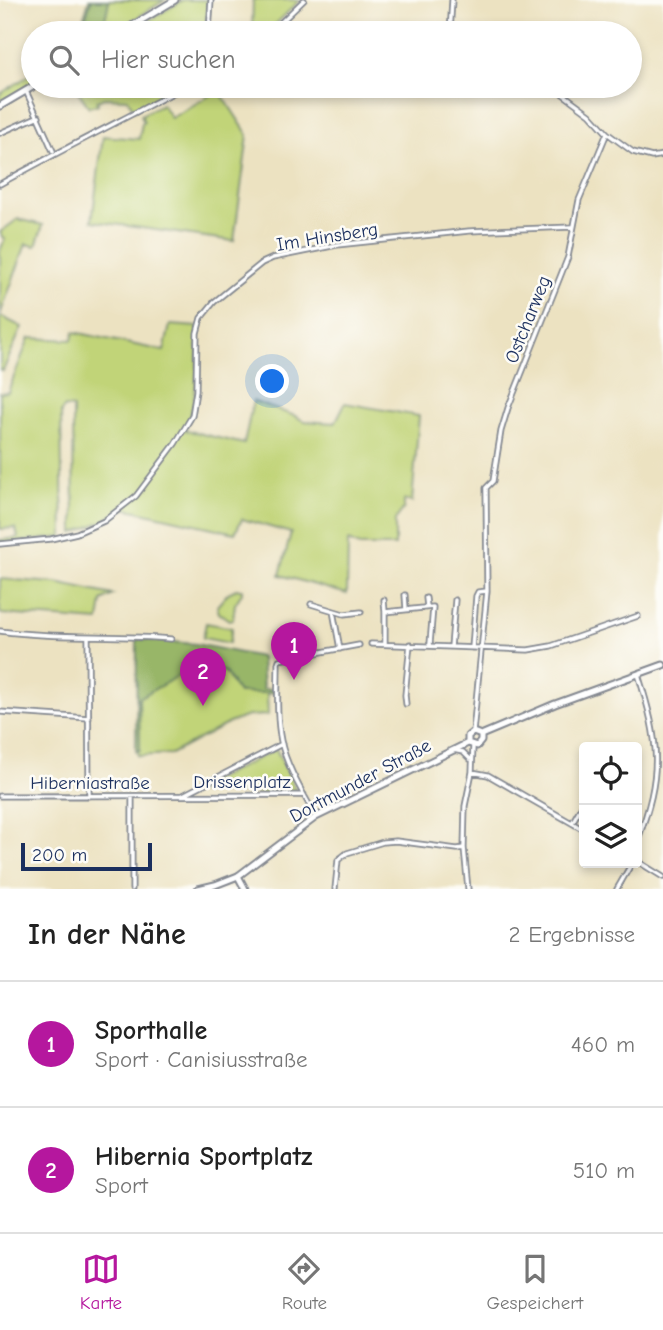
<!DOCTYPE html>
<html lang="de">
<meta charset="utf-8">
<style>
:root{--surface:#fff;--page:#f6f6f6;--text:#222;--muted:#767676;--line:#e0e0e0;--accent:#b5179e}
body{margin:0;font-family:"Comic Neue",sans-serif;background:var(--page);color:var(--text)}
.controls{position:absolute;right:21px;bottom:21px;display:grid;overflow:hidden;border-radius:7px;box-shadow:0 4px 10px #0003}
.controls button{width:63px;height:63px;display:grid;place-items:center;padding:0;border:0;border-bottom:2px solid var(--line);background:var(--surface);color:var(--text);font:35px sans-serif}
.scale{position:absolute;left:21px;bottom:18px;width:131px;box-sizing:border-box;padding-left:7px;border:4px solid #1b2f5e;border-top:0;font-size:19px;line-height:24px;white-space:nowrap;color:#1b2f5e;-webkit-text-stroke:5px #fdfcf7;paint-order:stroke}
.you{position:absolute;left:273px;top:382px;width:24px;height:24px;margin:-18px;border:5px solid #fff;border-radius:50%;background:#1a73e8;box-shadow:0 0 0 10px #1a73e833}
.badge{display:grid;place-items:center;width:46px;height:46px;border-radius:50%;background:var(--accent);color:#fff;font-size:23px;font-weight:700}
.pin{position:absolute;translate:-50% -58px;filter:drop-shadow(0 2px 4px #0008)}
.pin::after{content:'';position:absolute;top:37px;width:24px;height:21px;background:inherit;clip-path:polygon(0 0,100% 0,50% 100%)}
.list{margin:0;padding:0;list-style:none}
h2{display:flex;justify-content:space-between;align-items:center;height:91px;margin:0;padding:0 28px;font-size:30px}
h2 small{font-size:23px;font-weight:400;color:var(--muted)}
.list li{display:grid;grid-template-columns:46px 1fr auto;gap:21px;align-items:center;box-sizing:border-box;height:126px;padding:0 28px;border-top:2px solid var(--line)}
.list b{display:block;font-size:26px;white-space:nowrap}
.list p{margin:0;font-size:23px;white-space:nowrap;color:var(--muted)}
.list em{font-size:23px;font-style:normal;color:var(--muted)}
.icon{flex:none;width:38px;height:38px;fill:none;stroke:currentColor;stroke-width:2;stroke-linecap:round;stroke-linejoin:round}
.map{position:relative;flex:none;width:663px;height:889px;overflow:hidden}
.search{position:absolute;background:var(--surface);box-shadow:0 4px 10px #0003;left:21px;right:21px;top:21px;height:77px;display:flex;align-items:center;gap:18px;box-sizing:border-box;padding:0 24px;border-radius:38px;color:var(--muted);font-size:26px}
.sheet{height:343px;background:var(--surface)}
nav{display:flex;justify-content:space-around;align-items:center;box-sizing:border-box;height:98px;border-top:2px solid var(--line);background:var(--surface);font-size:19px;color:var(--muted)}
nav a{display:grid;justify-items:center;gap:4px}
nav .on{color:var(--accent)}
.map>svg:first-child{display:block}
.green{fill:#c1d478;stroke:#6e826b;stroke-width:2}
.forest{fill:#98b668;stroke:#5a7263;stroke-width:2}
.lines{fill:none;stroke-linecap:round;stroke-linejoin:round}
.minor-casing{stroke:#848890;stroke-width:7}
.tertiary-casing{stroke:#848890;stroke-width:9}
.secondary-casing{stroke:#848890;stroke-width:9}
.minor{stroke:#fff;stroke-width:3.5}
.tertiary{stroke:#fff;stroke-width:5}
.secondary{stroke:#fff;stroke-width:5}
.labels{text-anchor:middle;stroke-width:5;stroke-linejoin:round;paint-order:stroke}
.street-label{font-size:19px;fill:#1b2f5e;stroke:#fdfcf7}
</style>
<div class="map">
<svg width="663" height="889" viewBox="0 0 663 889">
<rect width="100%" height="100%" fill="#fdfcf7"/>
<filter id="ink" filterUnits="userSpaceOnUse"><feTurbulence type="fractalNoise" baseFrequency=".0143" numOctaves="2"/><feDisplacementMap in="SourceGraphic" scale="14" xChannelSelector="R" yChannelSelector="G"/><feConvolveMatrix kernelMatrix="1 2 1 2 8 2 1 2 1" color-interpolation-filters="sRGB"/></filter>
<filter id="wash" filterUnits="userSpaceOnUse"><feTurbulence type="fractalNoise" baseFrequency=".00686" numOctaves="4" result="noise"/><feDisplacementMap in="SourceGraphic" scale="28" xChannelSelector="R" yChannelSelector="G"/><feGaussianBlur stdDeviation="1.57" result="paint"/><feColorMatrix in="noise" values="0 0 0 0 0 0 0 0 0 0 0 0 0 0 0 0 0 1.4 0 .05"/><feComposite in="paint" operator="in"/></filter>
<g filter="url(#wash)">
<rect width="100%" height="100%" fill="#ece2c1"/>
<path class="green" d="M89,0H165L113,33H79Z
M183,0H207L206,33H128Z
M253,0H300L267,33H252Z
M33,73V84L0,105V94Z
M74,86H178L134,110L128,99L104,98L97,101L98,104L89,107Z
M219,90L248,135L234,241L92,221L103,136L139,139L142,123L144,122L141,115L162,104L171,118Z
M18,219L43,225L36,246L26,244L0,315V251L5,238L2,237L0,232Z
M0,316L22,327L3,371L0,370Z
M170,325L198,327C197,362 199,397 185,430L244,444L253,401L295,416L304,421L335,423L345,403L419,416L412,502L404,500V508L395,520V546H360L348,541L347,594L280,575L291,533L242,519L235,533L124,508L104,521L74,533L73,408L65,407L61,412L63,537L0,544V540L18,538L16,528L0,529V393L8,392L29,338L72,340L74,332L164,351Z
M0,579L56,583L113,595L102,601L99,621L2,614L0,613Z
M236,589H242V593L235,604L233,619L229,620L219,613L217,606L228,593Z
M206,623L232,628L229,643L203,638Z
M203,662L226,672L238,693H267L268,715L248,716L229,723L171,754L138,756L137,751L140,750L138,698Z
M276,749L296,790L268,791L267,793H199L197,789Z"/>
<path class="forest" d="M91,0H109C105,22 105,33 81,33Z
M137,639L196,644L261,657L263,689H274L275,693H238L225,672L203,662L139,698L140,750L136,751Z"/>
</g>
<g filter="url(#ink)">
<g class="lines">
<defs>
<path id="minor" d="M209,33L211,0
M270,33L304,0
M450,33L452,0
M552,86L590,114L607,133L633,152L652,157L663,155
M26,91L53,151
M0,133L39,116
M0,184C61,150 124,119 186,86
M0,544L51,539L77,533L104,521L136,496L175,444L192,416L196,391L197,333L201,318L214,302L262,263L273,258L337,245L469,231L572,227
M405,595L406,609
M426,598L427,607
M384,600L385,612
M311,604L344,614L361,612
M333,611L340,649
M0,631C57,639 114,634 171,639
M88,637L89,796
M385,643V612L433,607L430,644
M371,644L528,650L551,646L638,616
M451,647L455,600
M472,648L476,596L478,592L487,591
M406,704L405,695L410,644
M0,712L89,718
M473,732L487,591L486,488L493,481L501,431L508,408L568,257L579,200L607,133
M453,750L463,752L470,759
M472,772L488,775L584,830
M183,795L282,744
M584,795V798
M0,796L304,795
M316,817C303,793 287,768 281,741C276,716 278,689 278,663L279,660L359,645
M572,823L584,802
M637,842C663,773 660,744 638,674
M637,861L663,877
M132,889V797
M335,889L338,860L347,853L383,842L396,841L457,849L464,848
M468,889L464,848L465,806L472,772L473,746
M617,889L632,863"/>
<path id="tertiary" d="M198,889L215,885L238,876"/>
<path id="secondary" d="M120,33L175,0
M0,106L34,86
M468,743V736L473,732L481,735L555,704L663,665
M468,743L477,746L481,741V735
M245,889L238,876L316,817L468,743"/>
</defs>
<use href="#minor" class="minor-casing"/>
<use href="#tertiary" class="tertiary-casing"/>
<use href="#secondary" class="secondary-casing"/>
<use href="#minor" class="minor"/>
<use href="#tertiary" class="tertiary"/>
<use href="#secondary" class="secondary"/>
</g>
</g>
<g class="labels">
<g class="street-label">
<text transform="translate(327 236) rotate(-9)" y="7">Im Hinsberg</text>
<text transform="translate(527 319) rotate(-68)" y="7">Ostcharweg</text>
<text transform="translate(360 780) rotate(-28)" y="7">Dortmunder Straße</text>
<text x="242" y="788">Drissenplatz</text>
<text x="90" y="789">Hiberniastraße</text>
</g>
</g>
</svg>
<div class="controls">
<button><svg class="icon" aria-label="locate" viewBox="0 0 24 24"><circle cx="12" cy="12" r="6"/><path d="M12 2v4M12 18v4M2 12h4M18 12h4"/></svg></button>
<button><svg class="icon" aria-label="layers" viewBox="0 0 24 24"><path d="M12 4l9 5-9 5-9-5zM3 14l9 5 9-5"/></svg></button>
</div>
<div class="scale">200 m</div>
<div class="you"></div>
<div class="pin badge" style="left:294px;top:680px">1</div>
<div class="pin badge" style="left:203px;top:706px">2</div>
<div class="search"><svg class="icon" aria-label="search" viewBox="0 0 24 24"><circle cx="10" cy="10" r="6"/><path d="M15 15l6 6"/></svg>Hier suchen</div>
</div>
<section class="sheet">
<h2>In der Nähe<small>2 Ergebnisse</small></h2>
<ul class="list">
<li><span class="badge">1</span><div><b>Sporthalle</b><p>Sport · Canisiusstraße</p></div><em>460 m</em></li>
<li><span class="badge">2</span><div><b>Hibernia Sportplatz</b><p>Sport</p></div><em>510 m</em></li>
</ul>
</section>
<nav>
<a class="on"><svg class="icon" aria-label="map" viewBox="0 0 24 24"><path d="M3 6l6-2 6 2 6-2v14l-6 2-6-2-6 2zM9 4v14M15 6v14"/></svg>Karte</a>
<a><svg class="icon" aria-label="directions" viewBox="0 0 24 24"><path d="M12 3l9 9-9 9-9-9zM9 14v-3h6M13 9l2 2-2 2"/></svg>Route</a>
<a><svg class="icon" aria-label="saved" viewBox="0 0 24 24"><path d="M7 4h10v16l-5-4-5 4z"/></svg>Gespeichert</a>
</nav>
